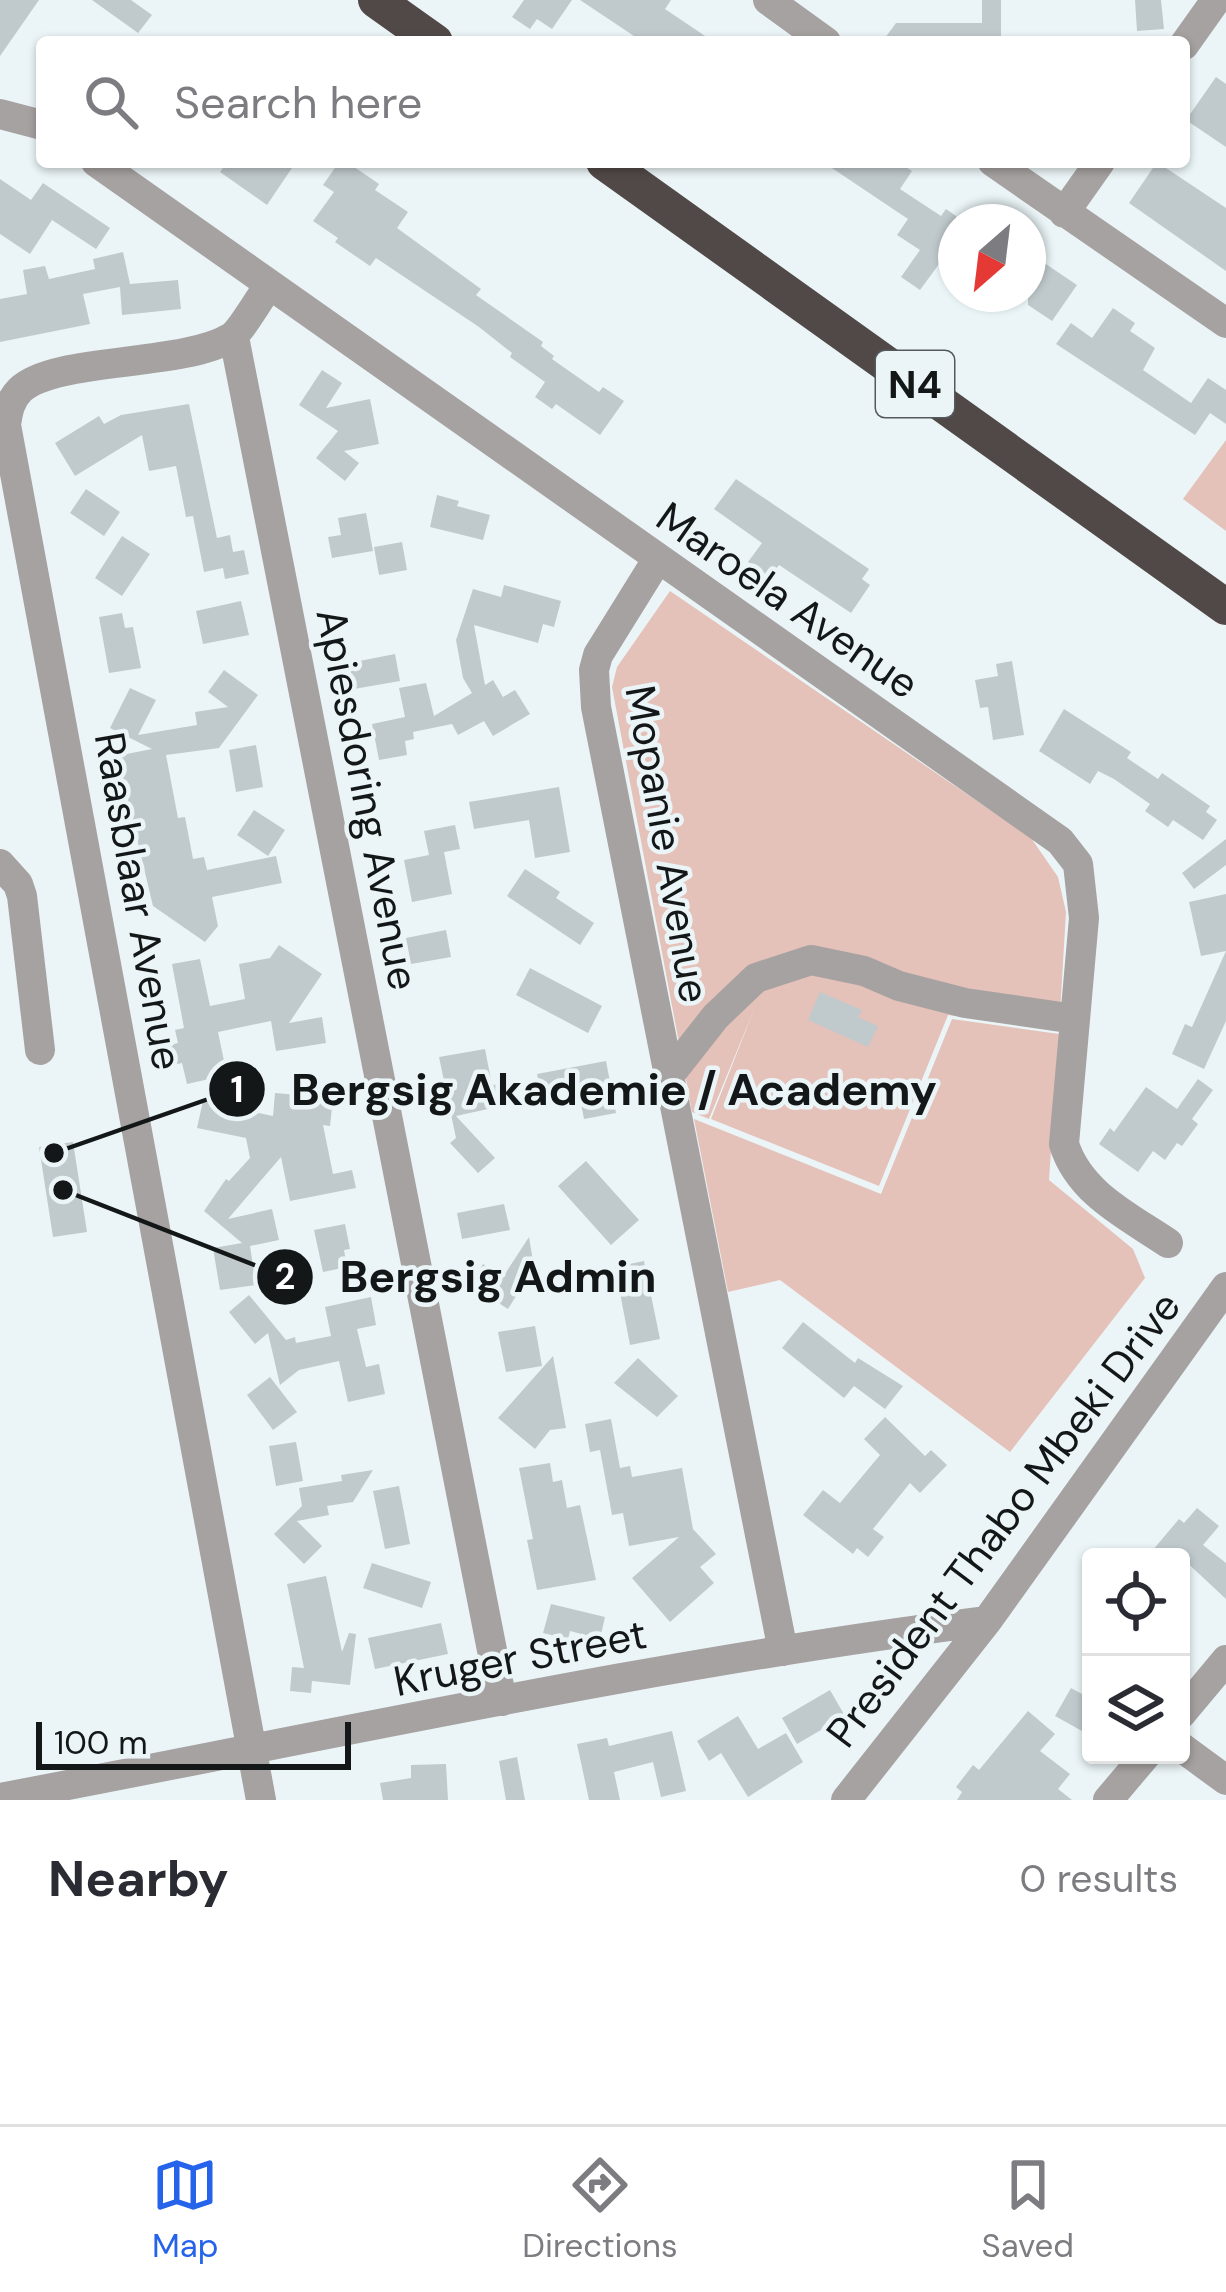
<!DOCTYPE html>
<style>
:root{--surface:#fff;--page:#f7f7f7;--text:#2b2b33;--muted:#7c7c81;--line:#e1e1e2;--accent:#2563eb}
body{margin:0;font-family:"DM Sans",sans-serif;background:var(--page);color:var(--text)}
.controls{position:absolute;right:36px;bottom:36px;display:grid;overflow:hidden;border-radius:12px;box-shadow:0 3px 9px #0004}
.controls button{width:108px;height:108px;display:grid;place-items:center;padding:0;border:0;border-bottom:3px solid var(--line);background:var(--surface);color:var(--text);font:60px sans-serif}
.compass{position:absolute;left:938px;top:204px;width:108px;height:108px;border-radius:50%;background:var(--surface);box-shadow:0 3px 9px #0004;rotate:208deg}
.scale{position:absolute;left:36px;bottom:30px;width:315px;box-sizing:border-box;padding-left:12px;border:6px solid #141718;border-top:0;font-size:33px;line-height:42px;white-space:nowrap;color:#141718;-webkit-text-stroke:9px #ebf5f7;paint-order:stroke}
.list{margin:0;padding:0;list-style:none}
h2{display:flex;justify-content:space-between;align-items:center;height:156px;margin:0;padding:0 48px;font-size:51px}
h2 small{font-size:39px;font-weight:400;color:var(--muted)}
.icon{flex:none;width:66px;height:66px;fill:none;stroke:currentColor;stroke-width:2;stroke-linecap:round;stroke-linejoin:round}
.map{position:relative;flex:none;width:1226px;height:1800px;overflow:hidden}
.search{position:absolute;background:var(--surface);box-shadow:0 3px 9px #0004;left:36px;right:36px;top:36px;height:132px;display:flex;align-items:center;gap:30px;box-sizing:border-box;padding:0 42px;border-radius:12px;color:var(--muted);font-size:45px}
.sheet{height:324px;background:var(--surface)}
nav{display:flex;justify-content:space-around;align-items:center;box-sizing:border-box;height:168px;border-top:3px solid var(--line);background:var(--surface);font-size:33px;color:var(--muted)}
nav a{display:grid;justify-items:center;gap:6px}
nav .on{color:var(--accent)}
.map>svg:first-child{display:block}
.green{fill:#e4c1b9}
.building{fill:#c0cacd}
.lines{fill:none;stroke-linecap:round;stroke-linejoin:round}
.minor{stroke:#a6a2a1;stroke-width:30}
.highway{stroke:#514947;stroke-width:36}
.labels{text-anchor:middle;stroke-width:9;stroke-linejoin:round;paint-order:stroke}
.shield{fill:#ebf5f7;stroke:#545a5b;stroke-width:3}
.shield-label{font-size:39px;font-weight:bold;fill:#141718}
.street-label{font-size:42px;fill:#141718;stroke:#ebf5f7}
.leader{fill:none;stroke:#141718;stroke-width:4.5}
.callout-dot{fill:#141718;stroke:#ebf5f7;stroke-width:4.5}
.mark-label{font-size:36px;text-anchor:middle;font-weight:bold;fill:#fff}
.callout-label{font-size:45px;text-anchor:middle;font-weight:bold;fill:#141718;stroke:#ebf5f7;stroke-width:9;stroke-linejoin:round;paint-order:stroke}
</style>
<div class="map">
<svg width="1226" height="1800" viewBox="0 0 1226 1800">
<rect width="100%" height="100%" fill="#ebf5f7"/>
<path class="green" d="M1226,440V531L1183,499Z
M670,591L1031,838L1058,877L1066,912L1059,1030L948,1015L879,1186L711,1119L755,1007L709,1119L692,1112L612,687L617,667Z
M952,1019L1059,1034L1049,1180L1133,1249L1145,1278L1010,1452L780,1280L728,1292L694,1119L881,1194Z"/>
<path class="building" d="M0,0H39L0,56Z
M92,0H131L152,15L138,33Z
M524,0H572L552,29L537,19L530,29L512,17Z
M580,0H671L665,9L714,42H643Z
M982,0H1001V38H985V42H882L896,23H982Z
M1135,0H1161L1164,29L1137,31Z
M1216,77L1226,84V147L1186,120Z
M227,162H296L267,205L220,172Z
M339,162H347L379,184L375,190L408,212L397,228L481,289L476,295L543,342L541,346L554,356L552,359L599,392L603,387L624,401L600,435L556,404L552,409L535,397L545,382L510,357L512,353L479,327L376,258L370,266L335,242L338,238L313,221L334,192L323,185Z
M823,162H898L912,171L900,189L941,216L946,209L956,216V241L920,290L901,277L920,250L897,235L908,219Z
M1157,162L1226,208V271L1129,203Z
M0,179L31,200L43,183L110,228L96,249L52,220L30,254L0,234Z
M123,252L130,284L178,280L181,309L122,315L120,287L83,294L90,324L0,342V299L27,294L23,270L45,266L49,279L95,269L93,259Z
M1028,252L1077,285L1052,321L1028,305Z
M1113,308L1135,323L1130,331L1155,348L1143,370L1191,403L1208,378L1226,390V424L1210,413L1195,435L1056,344L1071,323L1092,338Z
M322,370L342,383L326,408L370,399L379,444L344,451L359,463L345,481L316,458L338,431L299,405Z
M189,404L217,538L230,535L233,552L244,550L249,574L225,579L223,568L204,572L193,516L186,517L176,466L149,471L142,435L75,476L55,443L99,416L104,424L121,415Z
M736,479L869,569L862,579L870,585L851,613L779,565L770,577L748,562L762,543L714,509Z
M86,489L120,512L104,536L70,513Z
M437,495L459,501L457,506L490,515L483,540L430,527Z
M366,513L373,551L332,558L328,537L341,535L338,518Z
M122,536L150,554L122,596L95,578Z
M402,542L407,570L379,575L374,547Z
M504,585L561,601L554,627L543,624L538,643L474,625L485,685L493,680L503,697L515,690L530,714L493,736L484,721L458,735L452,724L413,732L414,739L405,741L407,755L379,760L372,724L405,717L399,688L426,683L434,716L472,693L463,678L456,640L473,589L501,597Z
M241,601L249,635L203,644L196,611Z
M122,613L125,628L133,627L141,668L109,673L99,617Z
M395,654L400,681L354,689L349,663Z
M1012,661L1024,735L993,740L988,707L980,708L975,680L998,676L996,664Z
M224,670L258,695L219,748L166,755L178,818L185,817L193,859L204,857L207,870L276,856L282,883L212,897L218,926L205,942L153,906L124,785L101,789L96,760L152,749L110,728L130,688L156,700L138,735L197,725L195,712L228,707L208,692Z
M1064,709L1131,752L1127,758L1158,779L1162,773L1210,806L1206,812L1217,820L1203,840L1173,820L1168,827L1145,811L1150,804L1114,779L1098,771L1090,784L1039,751Z
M256,745L263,787L236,792L229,750Z
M559,787L570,852L535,858L529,820L474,829L469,802Z
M254,810L285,830L268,856L237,835Z
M455,825L460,849L429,855L424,831Z
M1226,839V865L1194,889L1182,873Z
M444,852L452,894L412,902L404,860Z
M525,869L560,892L556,898L594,923L580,945L507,896Z
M1226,894V951L1201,956L1189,902Z
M446,930L451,957L411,964L406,938Z
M279,945L322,974L289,1023L322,1017L326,1043L276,1051L271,1021L218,1032L227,1075L187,1084L182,1063L168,1066L164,1046L178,1043L175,1030L184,1028L172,964L200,959L210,1006L245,999L239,964L270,958Z
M1226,951V1021L1204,1069L1172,1054L1185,1024L1192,1027Z
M530,968L602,1006L588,1033L516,995Z
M820,992L862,1010L858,1017L878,1026L868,1047L808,1020Z
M485,1049L492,1085L502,1084L506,1105L456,1116L495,1158L478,1173L450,1143L456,1138L439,1057Z
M606,1061L616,1113L584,1119L578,1088L541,1094L537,1074Z
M1198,1079L1213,1090L1192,1119L1198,1124L1182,1146L1177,1143L1165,1160L1153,1151L1138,1172L1099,1144L1110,1128L1114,1132L1146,1087L1177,1109Z
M275,1093L333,1098L330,1126L323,1125L333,1174L352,1170L356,1188L290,1201L281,1157L228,1219L272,1209L279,1240L250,1246L256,1285L220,1290L213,1248L242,1243L204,1211L226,1179L229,1181L250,1158L246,1138L197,1128L203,1101L273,1116Z
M73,1142L87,1232L53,1237L39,1147Z
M586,1161L639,1220L611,1245L558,1186Z
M504,1204L510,1230L462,1239L457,1213Z
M345,1224L350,1249L344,1250L347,1267L323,1272L314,1230Z
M529,1237L534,1267L508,1309L470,1285L483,1264L503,1277Z
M644,1261L660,1339L630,1345L615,1267Z
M249,1295L286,1340L295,1337L296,1343L331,1336L325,1307L371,1297L376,1325L357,1329L366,1367L379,1364L385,1394L348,1402L339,1361L299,1370L280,1385L268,1333L255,1344L229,1312Z
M803,1322L855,1363L858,1358L903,1386L885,1409L854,1386L844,1398L782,1348Z
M535,1326L542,1366L506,1372L498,1332Z
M553,1356L566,1428L550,1430L535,1449L498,1418Z
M638,1358L678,1396L657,1417L614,1383Z
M270,1377L297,1412L273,1430L247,1395Z
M885,1417L925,1456L931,1450L947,1465L920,1493L910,1483L873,1529L884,1537L868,1557L857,1548L853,1554L803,1515L823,1490L840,1503L880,1455L864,1439Z
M611,1419L620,1468L630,1466L632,1477L682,1468L693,1529L716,1554L700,1567L714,1583L670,1622L632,1578L679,1537L629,1546L623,1513L612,1515L600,1450L590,1452L585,1424Z
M296,1442L303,1481L276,1486L269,1446Z
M550,1463L553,1482L562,1480L567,1508L580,1505L596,1580L537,1590L527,1540L533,1539L519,1468Z
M373,1470L353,1502L327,1506L329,1515L297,1521L322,1546L304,1564L274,1534L302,1506L299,1488L342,1481L341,1475Z
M399,1486L410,1544L385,1549L373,1491Z
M1197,1508L1219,1526L1203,1545L1226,1563V1599L1181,1557H1147L1179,1519L1184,1523Z
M372,1563L431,1582L422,1608L363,1588Z
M326,1576L342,1652L349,1633L356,1634L350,1685L312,1681L311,1693L290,1691L292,1667L304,1668L287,1584Z
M551,1604L605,1617L600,1639L570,1631L568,1639L543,1633Z
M441,1623L448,1654L375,1669L368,1638Z
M1071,1688L1091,1699V1736L1055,1716Z
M830,1690L845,1716L797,1744L782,1718Z
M1028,1711L1055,1734L1040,1751L1070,1774L1058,1789L1072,1800H957L962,1792L956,1787L973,1765L979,1770Z
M738,1716L758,1749L786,1733L803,1762L748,1797L721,1753L709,1761L697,1741Z
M672,1731L686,1791L661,1797L653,1762L614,1772L620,1800H589L577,1744L607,1738L609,1746Z
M517,1757L525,1800H506L499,1761Z
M446,1764L448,1800H383L380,1783L411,1778V1765Z"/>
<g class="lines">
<path class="minor" d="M768,0L826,42
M1184,45L1216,0
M0,114L42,125
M96,162L1060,841L1078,864L1084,918L1064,1144C1079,1193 1128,1216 1168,1243
M993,162L1226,323
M1064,213L1100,162
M234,337L502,1701
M657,560L598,655L594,670L596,707L783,1651
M0,864L18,884L22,896L40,1050
M668,1077L716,1016L756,978L811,960L864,971L899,986L965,1003L1075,1019
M1181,1714L1226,1660
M1181,1747L1226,1780
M0,1798C328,1736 656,1663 987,1621
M261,1800L6,425C8,411 10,400 20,390C54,357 181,367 230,338C241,332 259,298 269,286
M846,1800L987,1621L1226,1287
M1108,1800L1146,1755"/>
<path class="highway" d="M376,0L435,42
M604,162L1226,607"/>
</g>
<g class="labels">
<rect class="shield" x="876" y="351" width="78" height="66" rx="9"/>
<g class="shield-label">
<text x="915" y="398">N4</text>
</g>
<g class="street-label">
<text transform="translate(788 600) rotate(35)" y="15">Maroela Avenue</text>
<text transform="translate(368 799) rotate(79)" y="15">Apiesdoring Avenue</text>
<text transform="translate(668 844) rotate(80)" y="15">Mopanie Avenue</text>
<text transform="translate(139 901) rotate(80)" y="15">Raasblaar Avenue</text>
<text transform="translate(1003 1519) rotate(-53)" y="15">President Thabo Mbeki Drive</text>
<text transform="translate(520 1657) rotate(-11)" y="15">Kruger Street</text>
</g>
</g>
<path class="leader" d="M54 1153L237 1089M63 1190L285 1277"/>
<g class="callout-dot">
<circle cx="54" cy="1153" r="12"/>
<circle cx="63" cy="1190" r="12"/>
<circle cx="237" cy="1089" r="30"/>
<circle cx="285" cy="1277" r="30"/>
</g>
<g class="mark-label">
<text x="237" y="1102">1</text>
<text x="285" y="1289">2</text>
</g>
<g class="callout-label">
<text x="614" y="1105">Bergsig Akademie / Academy</text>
<text x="498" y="1292">Bergsig Admin</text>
</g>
</svg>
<div class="controls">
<button><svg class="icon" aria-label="locate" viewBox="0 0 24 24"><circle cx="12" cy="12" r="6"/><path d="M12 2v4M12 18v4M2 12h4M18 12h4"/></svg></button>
<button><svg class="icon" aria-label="layers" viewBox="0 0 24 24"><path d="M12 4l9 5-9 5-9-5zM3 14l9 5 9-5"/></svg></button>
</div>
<svg class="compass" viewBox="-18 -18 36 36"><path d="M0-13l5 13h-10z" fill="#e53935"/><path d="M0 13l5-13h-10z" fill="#7c7c81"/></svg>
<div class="scale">100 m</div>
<div class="search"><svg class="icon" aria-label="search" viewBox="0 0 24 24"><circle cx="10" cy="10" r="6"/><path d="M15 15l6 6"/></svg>Search here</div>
</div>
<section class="sheet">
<h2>Nearby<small>0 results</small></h2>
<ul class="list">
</ul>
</section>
<nav>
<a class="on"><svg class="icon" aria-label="map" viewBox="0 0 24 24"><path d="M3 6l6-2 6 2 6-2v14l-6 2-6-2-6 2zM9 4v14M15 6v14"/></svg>Map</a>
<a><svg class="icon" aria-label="directions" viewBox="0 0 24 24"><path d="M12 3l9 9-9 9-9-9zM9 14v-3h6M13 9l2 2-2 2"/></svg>Directions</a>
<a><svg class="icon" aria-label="saved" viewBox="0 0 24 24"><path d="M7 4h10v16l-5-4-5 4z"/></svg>Saved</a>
</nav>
